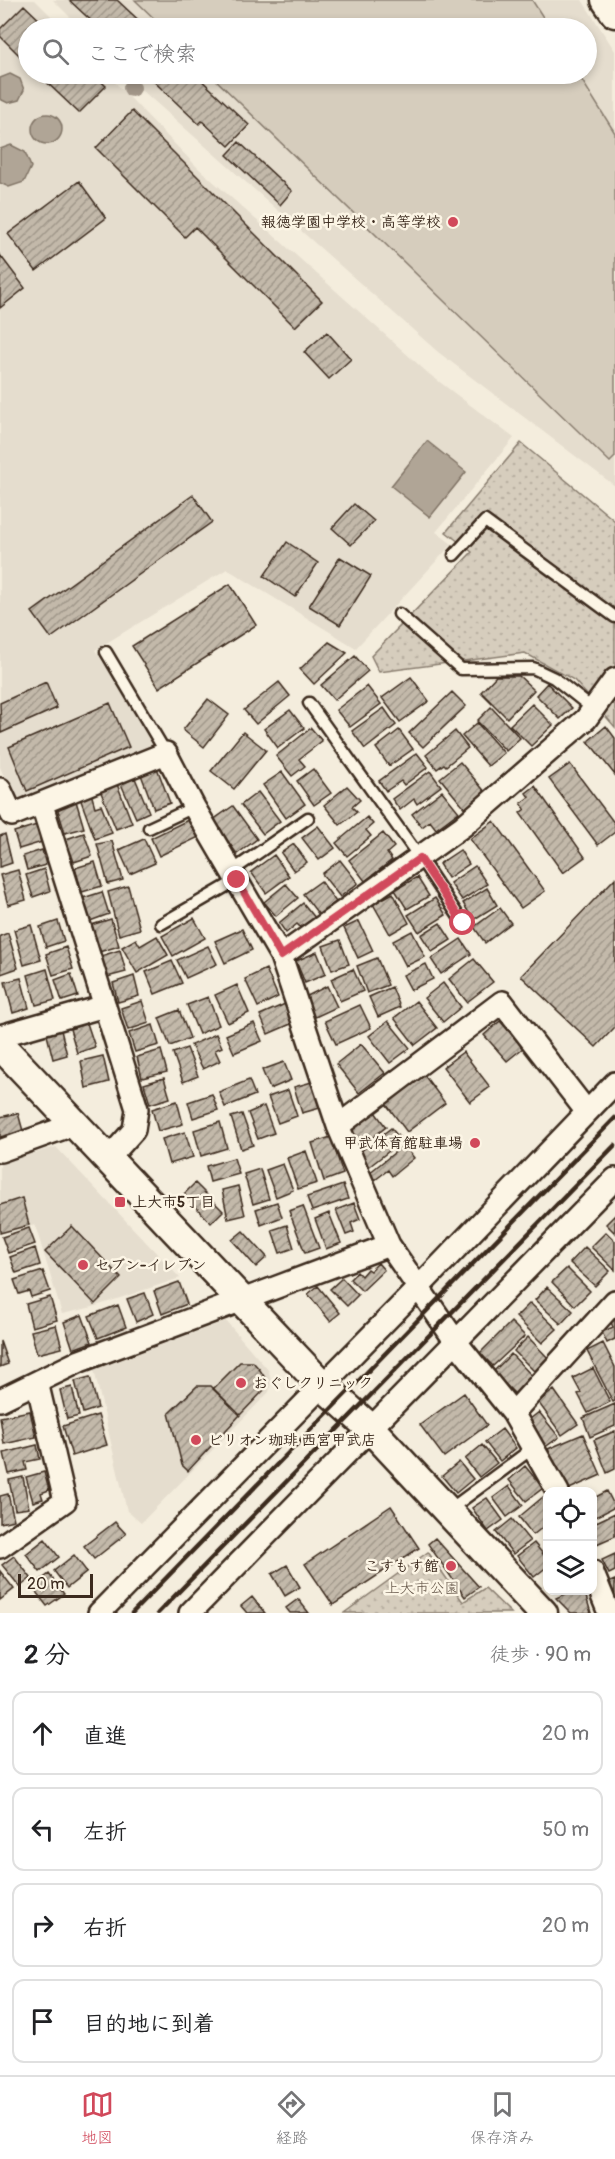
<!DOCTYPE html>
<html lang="ja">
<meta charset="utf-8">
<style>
:root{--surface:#fff;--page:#f6f6f6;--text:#202124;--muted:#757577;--line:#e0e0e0;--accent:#d1495b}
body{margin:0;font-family:Pangolin,"Klee One",sans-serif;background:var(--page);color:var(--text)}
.controls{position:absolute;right:18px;bottom:18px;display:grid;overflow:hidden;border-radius:12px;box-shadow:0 3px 9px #0003}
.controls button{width:54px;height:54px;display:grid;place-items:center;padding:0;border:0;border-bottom:2px solid var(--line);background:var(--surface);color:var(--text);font:30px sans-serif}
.scale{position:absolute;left:18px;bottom:15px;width:75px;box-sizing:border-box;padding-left:6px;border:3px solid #3b2a1e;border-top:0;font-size:16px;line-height:21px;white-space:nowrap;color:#3b2a1e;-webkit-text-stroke:4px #fcf5e5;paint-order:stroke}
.stop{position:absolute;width:18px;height:18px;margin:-14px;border:4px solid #d1495b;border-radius:50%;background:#fff}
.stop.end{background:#d1495b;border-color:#fff;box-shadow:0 2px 6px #0008}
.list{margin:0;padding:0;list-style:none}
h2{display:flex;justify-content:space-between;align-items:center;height:78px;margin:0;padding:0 24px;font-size:26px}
h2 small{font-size:20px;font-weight:400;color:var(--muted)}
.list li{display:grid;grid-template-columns:39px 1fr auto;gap:18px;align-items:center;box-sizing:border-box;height:84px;margin:0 12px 12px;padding:0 12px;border:2px solid var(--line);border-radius:12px}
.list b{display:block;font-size:22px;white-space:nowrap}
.list em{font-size:20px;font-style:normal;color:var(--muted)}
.icon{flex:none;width:33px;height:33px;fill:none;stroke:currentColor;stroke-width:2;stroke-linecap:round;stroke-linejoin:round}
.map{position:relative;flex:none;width:615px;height:1613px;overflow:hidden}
.search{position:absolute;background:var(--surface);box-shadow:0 3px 9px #0003;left:18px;right:18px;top:18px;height:66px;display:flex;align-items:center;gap:15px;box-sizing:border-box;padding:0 21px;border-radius:33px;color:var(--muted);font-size:22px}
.sheet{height:462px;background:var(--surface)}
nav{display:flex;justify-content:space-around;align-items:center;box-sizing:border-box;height:84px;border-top:2px solid var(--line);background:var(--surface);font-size:16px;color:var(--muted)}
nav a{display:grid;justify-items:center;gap:3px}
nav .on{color:var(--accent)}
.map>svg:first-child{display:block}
.built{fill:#e5ddce}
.green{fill:url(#green-dots);stroke:#887c6e;stroke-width:1.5}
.pitch{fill:#d6cdbd;stroke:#887c6e;stroke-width:1.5}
.water{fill:#b0a596;stroke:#817466;stroke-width:1.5}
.building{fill:url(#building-hatch);stroke:#3b2a1e;stroke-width:1.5}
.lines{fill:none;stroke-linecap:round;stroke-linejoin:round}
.lane-casing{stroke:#3b2a1e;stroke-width:15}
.street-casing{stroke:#3b2a1e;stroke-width:26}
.secondary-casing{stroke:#3b2a1e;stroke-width:33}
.lane{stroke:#fcf5e5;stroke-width:10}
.street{stroke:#fcf5e5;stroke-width:21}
.secondary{stroke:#fcf5e5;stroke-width:28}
.rail{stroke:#3b2a1e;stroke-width:4.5}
.tree{fill:#a4988a}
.route{stroke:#d1495b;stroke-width:8}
.poi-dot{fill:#d1495b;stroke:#fcf5e5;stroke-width:2}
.labels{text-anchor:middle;stroke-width:5;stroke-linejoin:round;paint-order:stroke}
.poi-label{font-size:15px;font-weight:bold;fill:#3b2a1e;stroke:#fcf5e5;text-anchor:start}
.park-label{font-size:15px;fill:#625346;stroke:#fcf5e5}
</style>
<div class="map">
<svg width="615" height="1613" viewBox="0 0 615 1613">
<defs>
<pattern id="green-dots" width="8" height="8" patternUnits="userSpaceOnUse" patternTransform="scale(1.5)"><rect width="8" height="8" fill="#d6cdbd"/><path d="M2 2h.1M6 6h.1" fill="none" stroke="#b9b0a2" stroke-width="1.8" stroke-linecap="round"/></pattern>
<pattern id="building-hatch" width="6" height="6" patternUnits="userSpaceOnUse" patternTransform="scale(1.5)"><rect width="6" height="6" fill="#c3b9aa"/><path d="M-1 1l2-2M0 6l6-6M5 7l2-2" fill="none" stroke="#a0978a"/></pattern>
</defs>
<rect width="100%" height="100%" fill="#f4eddd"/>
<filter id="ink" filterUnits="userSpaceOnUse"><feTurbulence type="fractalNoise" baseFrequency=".0167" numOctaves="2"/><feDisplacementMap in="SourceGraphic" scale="12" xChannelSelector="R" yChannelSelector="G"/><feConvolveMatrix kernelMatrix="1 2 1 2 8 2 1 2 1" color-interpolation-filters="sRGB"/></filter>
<g filter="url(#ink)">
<path class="built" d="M0,0H35L63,28H28V74H107L197,167L429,374L514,438L436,532L452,544L356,648L227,569L95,650L156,744L15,802L0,767Z
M53,0H582L615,51V486L438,352L144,92L126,74H586V28H81Z
M56,1147L180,1278L93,1307L62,1314L35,1225L0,1234V1163Z
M226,1321L269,1371L271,1382L269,1392L141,1523L127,1511L94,1370Z"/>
<path class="green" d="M521,443L615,521V727L574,680L525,653L379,672L371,656L472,552L446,532Z
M428,1552L463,1602L485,1588L511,1613H344Z"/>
<path class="pitch" d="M135,0H532L550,28H164Z
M210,74H578L615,133V457L610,462Z"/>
<path class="water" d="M10,74L20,79L24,90L19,100L8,103L0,99V78Z
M32 129a15 15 0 1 1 30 0a15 15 0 1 1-30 0Z
M11,145L25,152L31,167L24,182L9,187L0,183V149Z
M427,441L466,472L430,517L391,486Z"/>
<path class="building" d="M69,0H117L147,28H99Z
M24,5L48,28H28V64L0,36V29Z
M38,74H93L106,86L79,113Z
M146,74H195L249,125L229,146L202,121L199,124Z
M132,111L322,301L295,327L195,227L185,237L96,148Z
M239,142L292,191L280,205L227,155Z
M79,181L106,218L36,271L8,234Z
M0,255L25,288L0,308Z
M327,332L351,359L329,379L304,352Z
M193,495L212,522L51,638L32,612Z
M354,504L374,521L351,545L332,528Z
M287,542L318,563L295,597L264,576Z
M340,557L371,576L340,625L309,606Z
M230,584L256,625L159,688L132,646Z
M329,642L347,653L314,684L300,669Z
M355,656L368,671L334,700L321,685Z
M496,676H519L534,690L507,718L481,692Z
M411,677L429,701L400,722L382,698Z
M46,682L57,708L1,733L0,703Z
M279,682L290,696L256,724L244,710Z
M547,683L572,708L560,719L536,695Z
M367,686L381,704L350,727L336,710Z
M452,692L466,706L423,747L409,733Z
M208,699L229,715L204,747L183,730Z
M110,703L129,747L27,791L9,747Z
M532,704L553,725L531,746L510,725Z
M491,707L520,738L506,751L477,721Z
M384,708L396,725L365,749L352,731Z
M290,710L304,728L278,748L264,729Z
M477,723L504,753L488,766L462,736Z
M606,726L615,738V775L588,741Z
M311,728L322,741L299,759L305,766L292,776L276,756Z
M399,730L413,749L389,766L376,748Z
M455,731L468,748L446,766L444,764L437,769L426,755Z
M243,732L266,750L234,789L211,771Z
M417,753L428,767L404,785L401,781L386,791L379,781Z
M460,762L487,794L466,810L440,778Z
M570,764L615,824V832L598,845L549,779Z
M156,765L170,803L154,809L140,772Z
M313,769L331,793L314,805L297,781Z
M430,771L441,786L417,804L414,799L400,810L392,799Z
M282,772L305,804L286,818L263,785Z
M135,778L149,812L136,818L121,784Z
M117,784L132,823L116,829L100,790Z
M347,786L360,800L352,807L357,812L340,825L324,805Z
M535,786L585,857L563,873L520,813L525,809L521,803L529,797L526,793Z
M442,791L459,812L436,829L430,821L422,827L412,814Z
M258,792L280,821L263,834L241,805Z
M91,793L95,807L101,805L112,833L95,839L80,798Z
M76,801L84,828L65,833L57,807Z
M233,806L257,839L237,854L213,820Z
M367,817L373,824L366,830L371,836L347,856L336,843Z
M190,819L199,837L159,856L151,838Z
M494,821L545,891L521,908L470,839Z
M37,825L42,842L19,849L14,832Z
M318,826L335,848L319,860L302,838Z
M84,833L92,856L74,862L66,839Z
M383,833L394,847L387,853L392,860L365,881L349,860Z
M5,834L12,863L0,867V836Z
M144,839L155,863L130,874L119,850Z
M112,841L123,880L108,884L97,844Z
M294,844L307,862L294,871L281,853Z
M42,850L46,865L27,870L23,856Z
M460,850L469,864L448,878L439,864Z
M274,855L289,876L266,893L251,872Z
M340,860L358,883L340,897L322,874Z
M95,862L102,886L82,892L75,868Z
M475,866L487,884L462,900L450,883Z
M44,869L50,891L33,897L26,875Z
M18,870L26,900L8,905L0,875Z
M417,877L429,896L407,909L395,890Z
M615,878V1027L596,1047L521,976Z
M321,881L336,902L319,915L303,894Z
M286,884L298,898L276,916L264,902Z
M128,886L140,929L119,935L108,892Z
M487,888L497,905L473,920L463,903Z
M102,892L109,914L90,921L83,898Z
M393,893L409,923L390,934L373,904Z
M435,898L446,915L419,932L408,915Z
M303,903L316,919L303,930L297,924L286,933L279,923Z
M500,908L511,923L485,943L474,927Z
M194,918L205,938L173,956L162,936Z
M111,919L119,946L99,952L91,925Z
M58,921L64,941L46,947L40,927Z
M359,921L373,951L358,958L344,928Z
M440,923L451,940L432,952L421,935Z
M31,925L41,960L24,965L14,930Z
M242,929L252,950L225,963L215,941Z
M412,931L425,957L406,966L393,941Z
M8,933L18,968L1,974L0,936Z
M157,936L168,955L137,973L122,947L136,939L140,946Z
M461,939L471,954L441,974L431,959Z
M340,940L349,964L332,970L323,946Z
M208,946L217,964L186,978L177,960Z
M66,947L73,969L53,975L46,954Z
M120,950L126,972L107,977L101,956Z
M317,952L326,974L305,983L296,961Z
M377,958L388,985L367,993L357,966Z
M474,959L493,982L467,1002L449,979Z
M172,961L182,983L155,994L146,972Z
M426,964L433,979L411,990L403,975Z
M47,969L55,1000L36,1005L28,975Z
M266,969L278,997L258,1007L245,979Z
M353,969L363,991L340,1001L331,979Z
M71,974L78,996L62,1001L55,980Z
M134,976L139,996L118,1002L113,983Z
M21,978L29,1008L13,1013L5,982Z
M443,983L461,1007L443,1022L424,998Z
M237,985L249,1013L228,1023L215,995Z
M327,986L337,1007L313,1018L303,998Z
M392,987L400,1007L378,1017L369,997Z
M208,997L219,1025L199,1034L187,1005Z
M142,1001L149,1023L128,1030L121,1008Z
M416,1001L437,1028L415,1045L394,1018Z
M285,1004L293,1023L268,1034L260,1015Z
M360,1005L371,1028L336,1044L325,1021Z
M179,1010L190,1038L170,1046L159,1018Z
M388,1021L410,1048L390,1063L369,1036Z
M500,1021L523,1048L507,1061L484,1035Z
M87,1023L95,1047L77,1053L70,1029Z
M254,1023L262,1041L234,1053L226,1035Z
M153,1025L159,1045L135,1052L129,1033Z
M61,1030L67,1055L53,1059L47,1035Z
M216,1034L222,1047L215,1050L220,1061L203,1069L191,1045Z
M361,1044L385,1073L359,1093L336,1064Z
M187,1048L198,1076L183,1082L173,1053Z
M161,1050L167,1072L142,1078L137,1057Z
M463,1052L490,1087L470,1102L443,1067Z
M103,1056L109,1082L86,1088L81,1061Z
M284,1062L291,1080L270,1089L262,1070Z
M424,1075L445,1103L407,1132L386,1104Z
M164,1078L170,1098L150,1104L144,1084Z
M249,1080L255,1095L225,1107L219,1092Z
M312,1082L320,1108L302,1113L294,1087Z
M288,1090L297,1116L278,1123L268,1097Z
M212,1094L218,1110L193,1118L188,1102Z
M177,1101L183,1124L158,1131L152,1109Z
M264,1106L274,1133L258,1139L248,1113Z
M375,1112L386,1127L359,1148L348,1133Z
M18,1113L23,1131L0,1137V1117Z
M242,1114L253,1145L241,1149L231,1117Z
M220,1122L227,1148L201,1156L194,1130Z
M391,1128L402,1141L366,1169L356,1155Z
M185,1132L193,1157L169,1164L162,1139Z
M331,1137L343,1174L324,1181L312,1143Z
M404,1145L414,1158L392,1176L388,1170L375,1180L369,1173Z
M306,1151L317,1183L298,1189L287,1158Z
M234,1158L239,1174L210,1182L206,1166Z
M283,1164L293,1190L276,1197L266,1170Z
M260,1169L269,1199L253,1204L244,1174Z
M195,1183L223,1211L211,1223L184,1194Z
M343,1185L348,1199L312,1211L307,1197Z
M238,1186L245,1215L228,1219L222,1190Z
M22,1198L29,1225L0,1233V1205Z
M277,1202L282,1217L261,1225L256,1209Z
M354,1203L360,1219L351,1223L354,1232L346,1235L336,1210Z
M303,1206L319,1248L305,1253L289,1211Z
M329,1213L341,1243L326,1249L315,1219Z
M615,1215V1233L606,1224Z
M287,1225L294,1248L280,1253L272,1230Z
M72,1226L121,1278L95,1304L45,1252Z
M29,1228L35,1244L8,1253L2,1237Z
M243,1231L267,1257L256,1267L232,1240Z
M606,1232L615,1241V1270L591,1247Z
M585,1247L610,1271L595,1286L570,1263Z
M35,1248L40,1265L16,1273L10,1257Z
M378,1263L384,1270L362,1291L350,1279L357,1272L361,1276L367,1269L370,1271Z
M567,1268L590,1291L575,1306L552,1282Z
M43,1271L50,1291L31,1297L29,1291L19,1294L14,1280Z
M342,1278L358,1295L347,1306L330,1289Z
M179,1282L187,1304L162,1314L154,1291Z
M318,1286L340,1313L330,1321L308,1294Z
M547,1287L573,1311L561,1324L535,1300Z
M145,1293L153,1314L136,1322L127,1299Z
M50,1297L57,1320L32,1327L26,1304Z
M530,1303L557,1329L542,1343L516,1317Z
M118,1305L126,1327L98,1338L89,1316Z
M82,1315L92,1342L73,1349L64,1322Z
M615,1315V1339L607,1343L602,1332L613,1327L609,1317Z
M511,1322L525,1336L493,1366L480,1353Z
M56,1325L62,1348L37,1354L31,1331Z
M528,1337L550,1360L537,1374L514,1351Z
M0,1341L8,1364L0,1367Z
M603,1343L615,1367V1401L613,1402L587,1351Z
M511,1354L535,1379L518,1397L493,1372Z
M240,1362H253L260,1370L265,1378V1389L240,1415L213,1389Z
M593,1368L610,1402L588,1413L578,1394L581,1393L573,1378Z
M90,1377L98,1408L83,1413L75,1381Z
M197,1386H211L240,1415L188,1471L182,1465L169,1413Z
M72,1387L79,1416L67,1419L60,1390Z
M554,1390L578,1424L562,1435L538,1402Z
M464,1393L487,1425L444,1457L420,1425Z
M615,1404V1426L590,1437L583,1418Z
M30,1411L36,1437L4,1444L0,1417Z
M539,1412L559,1437L544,1448L525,1423Z
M98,1415L107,1445L72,1456L63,1426Z
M502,1429L516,1448L500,1461L485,1442Z
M615,1431V1469L607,1473L594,1440Z
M583,1434L601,1475L567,1490L548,1449Z
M37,1445L40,1459L25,1462L27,1470L9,1474L4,1453Z
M482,1445L497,1463L479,1477L465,1459Z
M459,1462L473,1479L456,1493L442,1476Z
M525,1466L543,1488L526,1501L509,1480Z
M44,1472L49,1490L41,1493L43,1499L33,1502L26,1477Z
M23,1477L29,1508L15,1510L9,1480Z
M509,1486L523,1505L507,1517L493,1498Z
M607,1491L615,1507L592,1519V1499Z
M8,1494L14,1520L0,1523V1496Z
M543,1497L548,1502V1523L533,1535L519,1517Z
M487,1498L503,1520L488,1531L472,1508Z
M391,1506L419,1548L333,1605L305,1564Z
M615,1513V1536L592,1546V1524Z
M512,1519L530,1541L513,1554L496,1532Z
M115,1522L126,1534L94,1559L84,1546Z
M435,1538L479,1587L465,1597L428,1544Z
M45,1539L59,1557L40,1572L26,1554Z
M534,1543L548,1560V1566L534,1577L517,1556Z
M615,1554V1571L609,1574L602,1560Z
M74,1555L87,1572L67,1588L54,1571Z
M14,1556L31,1578L20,1587L2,1565Z
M287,1565L300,1587L285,1596L272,1574Z
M0,1571L14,1589L0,1600Z
M49,1574L64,1594L47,1606L32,1587Z
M615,1580V1594L613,1595L608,1583Z
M574,1590H584L591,1613H571L556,1598Z
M252,1597L265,1613H247L241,1606Z
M298,1599L309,1613H290L286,1608Z"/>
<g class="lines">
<defs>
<path id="lane" d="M454,555L485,521L615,617
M399,614L461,669L533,668L554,678L593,709
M106,652L166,753
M309,703L420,858L463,923
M149,828L194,807
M232,871L308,818
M161,924L237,880
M449,1510L533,1448"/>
<path id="street" d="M0,789L12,815L166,753L194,807L281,956L338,1126L389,1245L456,1342L513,1413L558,1492
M42,805L137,1109L134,1130L109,1158
M281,956L463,826L586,719L615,679
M0,1036L105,1006
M338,1126L502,1002L587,1112
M0,1151L75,1124
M0,1400L80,1361L389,1245
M513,1413L615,1301
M0,1547L65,1501L37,1382
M592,1571L609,1613
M99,1613L419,1287L615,1083
M190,1613L615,1179"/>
<path id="secondary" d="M606,0L615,13
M0,1045L322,1385L370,1428L543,1613"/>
</defs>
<use href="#lane" class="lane-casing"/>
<use href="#street" class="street-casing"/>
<use href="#secondary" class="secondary-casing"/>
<use href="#lane" class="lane"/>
<use href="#street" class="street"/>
<use href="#secondary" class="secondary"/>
<path class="rail" d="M132,1613L615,1118
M158,1613L615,1145"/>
</g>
<circle class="tree" cx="132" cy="88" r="9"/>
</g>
<g class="lines" filter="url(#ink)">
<path class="route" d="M237,880L281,956L420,858L463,923"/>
</g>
<g class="poi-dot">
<circle cx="453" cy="222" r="6"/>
<circle cx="475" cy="1143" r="6"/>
<rect x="114" y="1196" width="12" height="12" rx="3"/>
<circle cx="83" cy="1265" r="6"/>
<circle cx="241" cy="1383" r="6"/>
<circle cx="196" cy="1440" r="6"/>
<circle cx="451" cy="1566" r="6"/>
</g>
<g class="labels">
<g class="poi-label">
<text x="441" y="227" text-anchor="end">報徳学園中学校・高等学校</text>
<text x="463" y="1148" text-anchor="end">甲武体育館駐車場</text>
<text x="132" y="1207">上大市5丁目</text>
<text x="95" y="1270">セブン-イレブン</text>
<text x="253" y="1388">おぐしクリニック</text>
<text x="208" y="1445">ビリオン珈琲 西宮甲武店</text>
<text x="439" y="1571" text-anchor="end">こすもす館</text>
</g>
<g class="park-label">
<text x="422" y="1593">上大市公園</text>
</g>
</g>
</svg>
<div class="controls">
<button><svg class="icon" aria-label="locate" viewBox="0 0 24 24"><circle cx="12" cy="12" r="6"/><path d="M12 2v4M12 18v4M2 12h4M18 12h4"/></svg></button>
<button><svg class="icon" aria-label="layers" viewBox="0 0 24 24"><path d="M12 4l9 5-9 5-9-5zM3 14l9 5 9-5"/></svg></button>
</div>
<div class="scale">20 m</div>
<div class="stop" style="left:463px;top:923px"></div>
<div class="stop end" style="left:237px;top:880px"></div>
<div class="search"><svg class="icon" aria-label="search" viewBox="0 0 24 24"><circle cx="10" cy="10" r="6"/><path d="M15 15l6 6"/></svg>ここで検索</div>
</div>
<section class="sheet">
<h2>2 分<small>徒歩 · 90 m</small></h2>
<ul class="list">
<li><svg class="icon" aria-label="ahead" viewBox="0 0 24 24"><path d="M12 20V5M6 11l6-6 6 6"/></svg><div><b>直進</b></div><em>20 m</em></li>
<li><svg class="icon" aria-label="left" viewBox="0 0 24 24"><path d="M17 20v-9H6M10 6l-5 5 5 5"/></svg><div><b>左折</b></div><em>50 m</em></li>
<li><svg class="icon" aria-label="right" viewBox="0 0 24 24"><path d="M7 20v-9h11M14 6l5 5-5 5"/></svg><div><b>右折</b></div><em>20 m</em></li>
<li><svg class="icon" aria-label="arrive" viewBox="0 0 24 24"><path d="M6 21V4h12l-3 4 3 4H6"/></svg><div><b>目的地に到着</b></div></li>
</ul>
</section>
<nav>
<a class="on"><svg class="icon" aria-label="map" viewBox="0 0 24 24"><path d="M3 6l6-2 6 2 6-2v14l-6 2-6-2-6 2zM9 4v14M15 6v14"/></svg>地図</a>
<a><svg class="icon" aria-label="directions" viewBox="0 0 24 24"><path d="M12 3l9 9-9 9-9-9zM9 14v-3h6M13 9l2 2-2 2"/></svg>経路</a>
<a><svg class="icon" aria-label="saved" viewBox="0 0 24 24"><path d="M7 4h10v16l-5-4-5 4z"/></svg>保存済み</a>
</nav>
